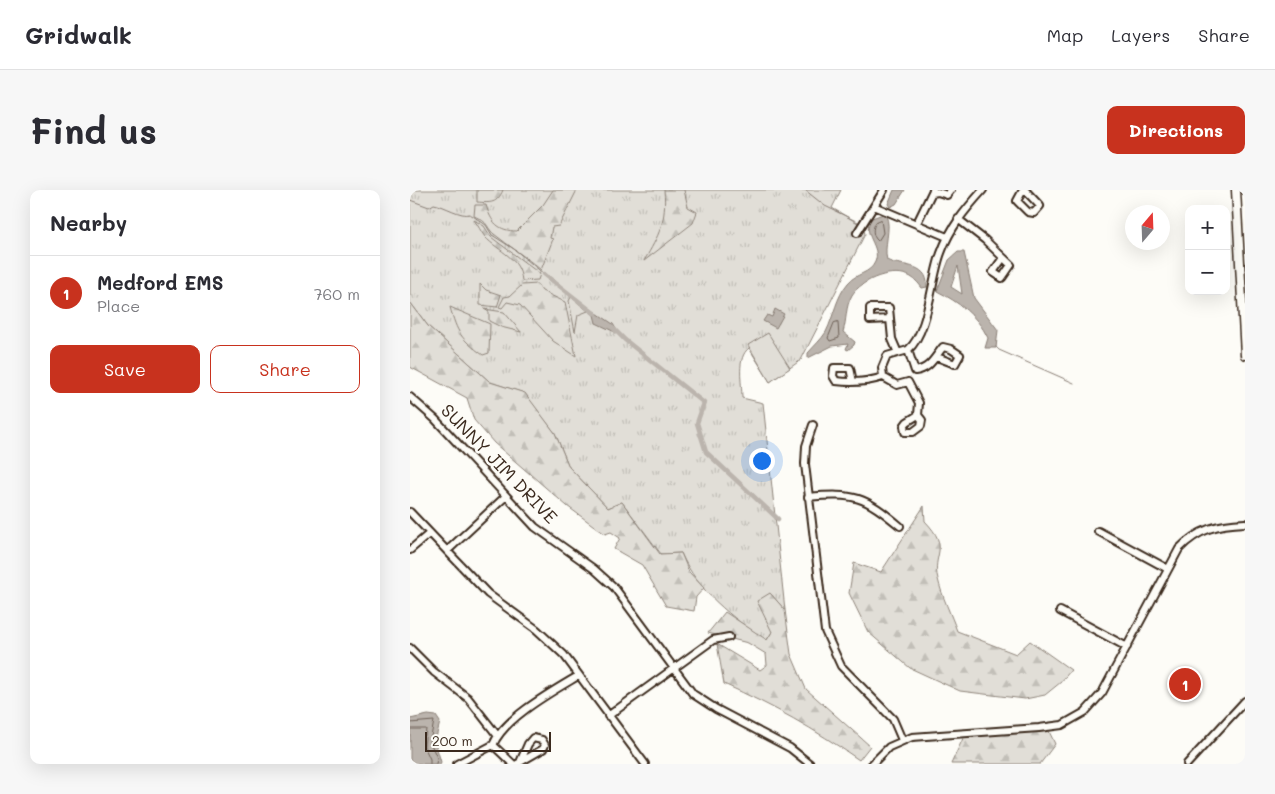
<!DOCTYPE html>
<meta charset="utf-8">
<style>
:root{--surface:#fff;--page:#f7f7f7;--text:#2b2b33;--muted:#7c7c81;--line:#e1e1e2;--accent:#c8321e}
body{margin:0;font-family:Mali,sans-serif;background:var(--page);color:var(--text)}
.controls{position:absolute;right:15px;top:15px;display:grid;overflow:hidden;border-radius:10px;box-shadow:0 5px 20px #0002}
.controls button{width:45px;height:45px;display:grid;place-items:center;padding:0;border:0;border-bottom:1px solid var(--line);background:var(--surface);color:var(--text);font:25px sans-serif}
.compass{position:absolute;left:715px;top:15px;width:45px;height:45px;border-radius:50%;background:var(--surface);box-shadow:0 5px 20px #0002;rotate:19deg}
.scale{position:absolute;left:15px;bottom:12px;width:126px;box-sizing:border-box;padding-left:5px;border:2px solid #3b2a1e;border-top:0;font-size:14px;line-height:18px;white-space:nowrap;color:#3b2a1e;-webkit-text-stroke:4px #fdfcf7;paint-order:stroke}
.you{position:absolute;left:351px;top:270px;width:18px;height:18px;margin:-12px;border:4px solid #fff;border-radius:50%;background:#1a73e8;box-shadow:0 0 0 8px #1a73e833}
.badge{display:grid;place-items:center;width:32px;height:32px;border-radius:50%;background:var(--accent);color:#fff;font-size:16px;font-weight:700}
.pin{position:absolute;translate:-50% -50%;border:2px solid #fff;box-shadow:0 1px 5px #0006}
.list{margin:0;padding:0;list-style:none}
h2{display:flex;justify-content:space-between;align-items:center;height:65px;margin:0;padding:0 20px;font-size:21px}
h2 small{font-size:16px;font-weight:400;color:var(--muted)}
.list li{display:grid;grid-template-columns:32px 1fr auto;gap:15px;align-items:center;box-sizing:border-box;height:75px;padding:0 20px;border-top:1px solid var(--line)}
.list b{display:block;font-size:19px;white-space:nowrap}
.list p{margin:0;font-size:16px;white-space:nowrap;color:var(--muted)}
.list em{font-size:16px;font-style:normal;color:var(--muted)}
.actions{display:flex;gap:10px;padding:15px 20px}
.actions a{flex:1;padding:11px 0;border:1px solid var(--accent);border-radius:10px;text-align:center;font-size:18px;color:var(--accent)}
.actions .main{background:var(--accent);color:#fff}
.map{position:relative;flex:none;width:835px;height:574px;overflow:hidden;border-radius:10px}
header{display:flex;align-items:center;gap:30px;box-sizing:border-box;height:70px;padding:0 25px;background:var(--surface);border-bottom:1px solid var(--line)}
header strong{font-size:24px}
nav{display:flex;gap:28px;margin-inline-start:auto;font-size:18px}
.intro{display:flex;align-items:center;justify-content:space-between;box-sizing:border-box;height:120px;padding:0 30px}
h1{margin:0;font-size:35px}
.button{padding:12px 22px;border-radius:10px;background:var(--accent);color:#fff;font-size:18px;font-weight:700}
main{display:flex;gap:30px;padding:0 30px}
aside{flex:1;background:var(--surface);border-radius:10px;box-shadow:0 5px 20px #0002}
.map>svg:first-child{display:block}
.grass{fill:url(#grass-tufts);stroke:#8e847a}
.forest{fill:url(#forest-firs);stroke:#8e847a}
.pitch{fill:#e1ded7;stroke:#8e847a}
.water{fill:#bbb4ad;stroke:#887d74;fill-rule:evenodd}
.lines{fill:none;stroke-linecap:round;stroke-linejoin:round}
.shore{stroke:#6e6157;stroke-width:1}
.stream{stroke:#887d74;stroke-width:1}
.canal{stroke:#bbb4ad;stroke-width:4.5}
.minor-casing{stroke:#3b2a1e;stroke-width:10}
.major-casing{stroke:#3b2a1e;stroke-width:11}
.minor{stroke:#fdfcf7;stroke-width:6}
.major{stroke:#fdfcf7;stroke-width:8}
.labels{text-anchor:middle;stroke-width:5;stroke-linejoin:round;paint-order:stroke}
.street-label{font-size:18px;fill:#3b2a1e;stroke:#fdfcf7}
</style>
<header>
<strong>Gridwalk</strong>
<nav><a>Map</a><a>Layers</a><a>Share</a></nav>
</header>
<div class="intro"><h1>Find us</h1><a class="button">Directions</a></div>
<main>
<aside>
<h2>Nearby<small></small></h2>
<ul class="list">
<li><span class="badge">1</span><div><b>Medford EMS</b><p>Place</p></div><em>760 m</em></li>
</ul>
<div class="actions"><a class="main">Save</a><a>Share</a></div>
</aside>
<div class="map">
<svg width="835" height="574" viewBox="0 0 835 574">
<defs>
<pattern id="grass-tufts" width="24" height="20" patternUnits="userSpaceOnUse" patternTransform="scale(1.25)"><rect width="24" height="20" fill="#e1ded7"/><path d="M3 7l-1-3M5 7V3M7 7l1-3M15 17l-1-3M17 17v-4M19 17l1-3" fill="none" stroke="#c2bfb8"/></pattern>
<pattern id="forest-firs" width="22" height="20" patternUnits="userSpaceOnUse" patternTransform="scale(1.25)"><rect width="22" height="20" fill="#e1ded7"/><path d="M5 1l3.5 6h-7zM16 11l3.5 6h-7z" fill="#c2bfb8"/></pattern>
</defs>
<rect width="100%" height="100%" fill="#fdfcf7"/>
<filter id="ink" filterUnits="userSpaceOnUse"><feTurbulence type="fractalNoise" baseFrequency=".02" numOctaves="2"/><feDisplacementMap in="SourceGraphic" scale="10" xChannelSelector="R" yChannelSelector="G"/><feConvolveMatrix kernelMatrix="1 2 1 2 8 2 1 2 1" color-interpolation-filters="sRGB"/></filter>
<g filter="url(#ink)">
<path class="grass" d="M0,0H431L422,18L453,36L455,44L391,170L360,192L339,158C326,168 332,192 332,208L353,213L375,420L360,403L362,442L356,451C322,427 288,402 271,363L251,364L212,312L198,318L159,277L145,243L114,203L80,192L18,136L0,112Z"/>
<path class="forest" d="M67,0H93C87,14 81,13 67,12Z
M143,0H167L149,36L142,37L140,48L143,49L131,80C116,67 99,56 84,44C75,36 80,33 64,26L65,15H76C81,32 88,41 107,41L133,15Z
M254,0H274L278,17L287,22L283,33L234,71C249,45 257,31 254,0Z
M64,30L74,36L81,47L130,84L128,90L112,91C110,67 89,62 75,47C71,42 68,35 64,30Z
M70,94L76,100L91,105L87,117L70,115Z
M127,94L132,101L155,112L166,166L143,151L110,115L97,112L92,118L89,117L94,107L100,106L112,95Z
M161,107L178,121L168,125L165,142L159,111Z
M0,112L18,136L80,192L115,203L145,243L159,277L198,318L212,312L250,364L271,363L279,382L294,398L286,407L284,421L256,416L232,375L204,359L210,348L201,342L195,344L157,316L84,253L64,230L57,208L0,177Z
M40,117L80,134L79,163L73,165C51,149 47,143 40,117Z
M74,119L94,122L111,142L91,137L79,131V122Z
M514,316L515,331C542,359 521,364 528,389C532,407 541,424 547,441L606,464L620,451L661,480L651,492L635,505L615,509L550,501L500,478L458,442L439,403L444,373L471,382Z
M360,403L375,420L381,464L396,499L460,556L449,570C403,538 365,517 314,494L307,454L350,480L357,475L356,464L338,453L298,443L315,422L357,450L362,442L347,411Z
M637,537L645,554L630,574H541L556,542Z"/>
<path class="pitch" d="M358,143L380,178L360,192L338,155Z"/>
<path class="water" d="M484,0H495L486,14L480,17L478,14Z
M473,24L476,26C482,37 473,57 477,70C487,77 519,71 517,97L512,98C509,94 506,90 501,87C484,77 452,89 442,105C435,117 437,130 433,142L445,152L444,155L438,160L436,159L438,154L422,156L398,168V163C404,156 411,150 416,142C424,126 426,107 438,93C446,83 460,84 465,72C472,56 450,44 462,28Z
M548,62H554L564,108L588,140L586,158H575L578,148C567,125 548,112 527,101L539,70ZM548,76L552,104L541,97Z
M181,119L203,134L208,142L207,143L186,133L184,125L179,121Z
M365,119L374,124L366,138L353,131L357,125L362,127Z
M18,525L26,526L30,532L25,552L31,572L30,574H0V529Z"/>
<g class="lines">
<path class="shore" d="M471,30L473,43L468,51C462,46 462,38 466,32Z
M428,132L429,148L420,151L418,148L424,133Z
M0,533L24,531L20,552L27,568L26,574
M0,539H16L14,556L20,569V574"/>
<path class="stream" d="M395,0L415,16L448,32
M0,10L19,17L24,14C35,16 51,27 60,24L76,35L82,45L104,59L134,84
M586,157L589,160L664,193"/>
<path class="canal" d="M134,84L184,123
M204,139L215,150L294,213L287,233L296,262L368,329"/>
<defs>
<path id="minor" d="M613,0L607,11L618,22L624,23L630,16L615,0
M522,3L528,2L537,5L541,0
M464,16L537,47
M548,29L575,50L601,75L592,88L583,82L593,68
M507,33L523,0
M447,43L474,0
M480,129L460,130V118H479L482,149L488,163
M498,160C519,142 521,89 531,63C540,38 555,20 573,0
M498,160L505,181
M505,181C520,179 524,168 533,157L541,159L550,165L545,174L527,167
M473,187L472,178L477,166L498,160
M443,192L440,178H424L423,186L426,191C441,193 458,192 473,187L487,195L498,192
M498,192L509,213L508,225
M0,207L25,229L125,337L184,379L204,397L283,504L306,519L380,558L400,574
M508,225L512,230L511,236L503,242H495L494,236L497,232Z
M403,235L396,256L395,274L415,441L431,476L483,529L492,550
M398,307C445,303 454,306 490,336
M0,322L78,404L126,439L154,465L235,574
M688,341L758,379
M0,360L20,343
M37,361L96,306
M650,421L717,457
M0,458L24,482L58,508L87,545
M198,526L303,450L319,447
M83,555C94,528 143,501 168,486
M83,555L103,574
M47,574L83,555
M107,574L133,559L135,555L132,550L123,548L118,554L111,570
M462,574L479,557L502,547L629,538L652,535L675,522L692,503L769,359C788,339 808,334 835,333
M777,574L835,511"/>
<path id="major" d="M826,0L835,165"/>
</defs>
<use href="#minor" class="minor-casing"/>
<use href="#major" class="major-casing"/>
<use href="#minor" class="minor"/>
<use href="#major" class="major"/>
</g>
</g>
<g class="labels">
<g class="street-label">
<text transform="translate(89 274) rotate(46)" y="6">SUNNY JIM DRIVE</text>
</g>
</g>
</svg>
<div class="controls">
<button>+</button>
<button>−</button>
</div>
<svg class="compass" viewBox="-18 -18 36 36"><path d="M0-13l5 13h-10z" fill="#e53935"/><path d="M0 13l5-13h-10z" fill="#7c7c81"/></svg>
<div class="scale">200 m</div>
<div class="you"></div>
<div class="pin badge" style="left:775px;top:494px">1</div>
</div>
</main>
